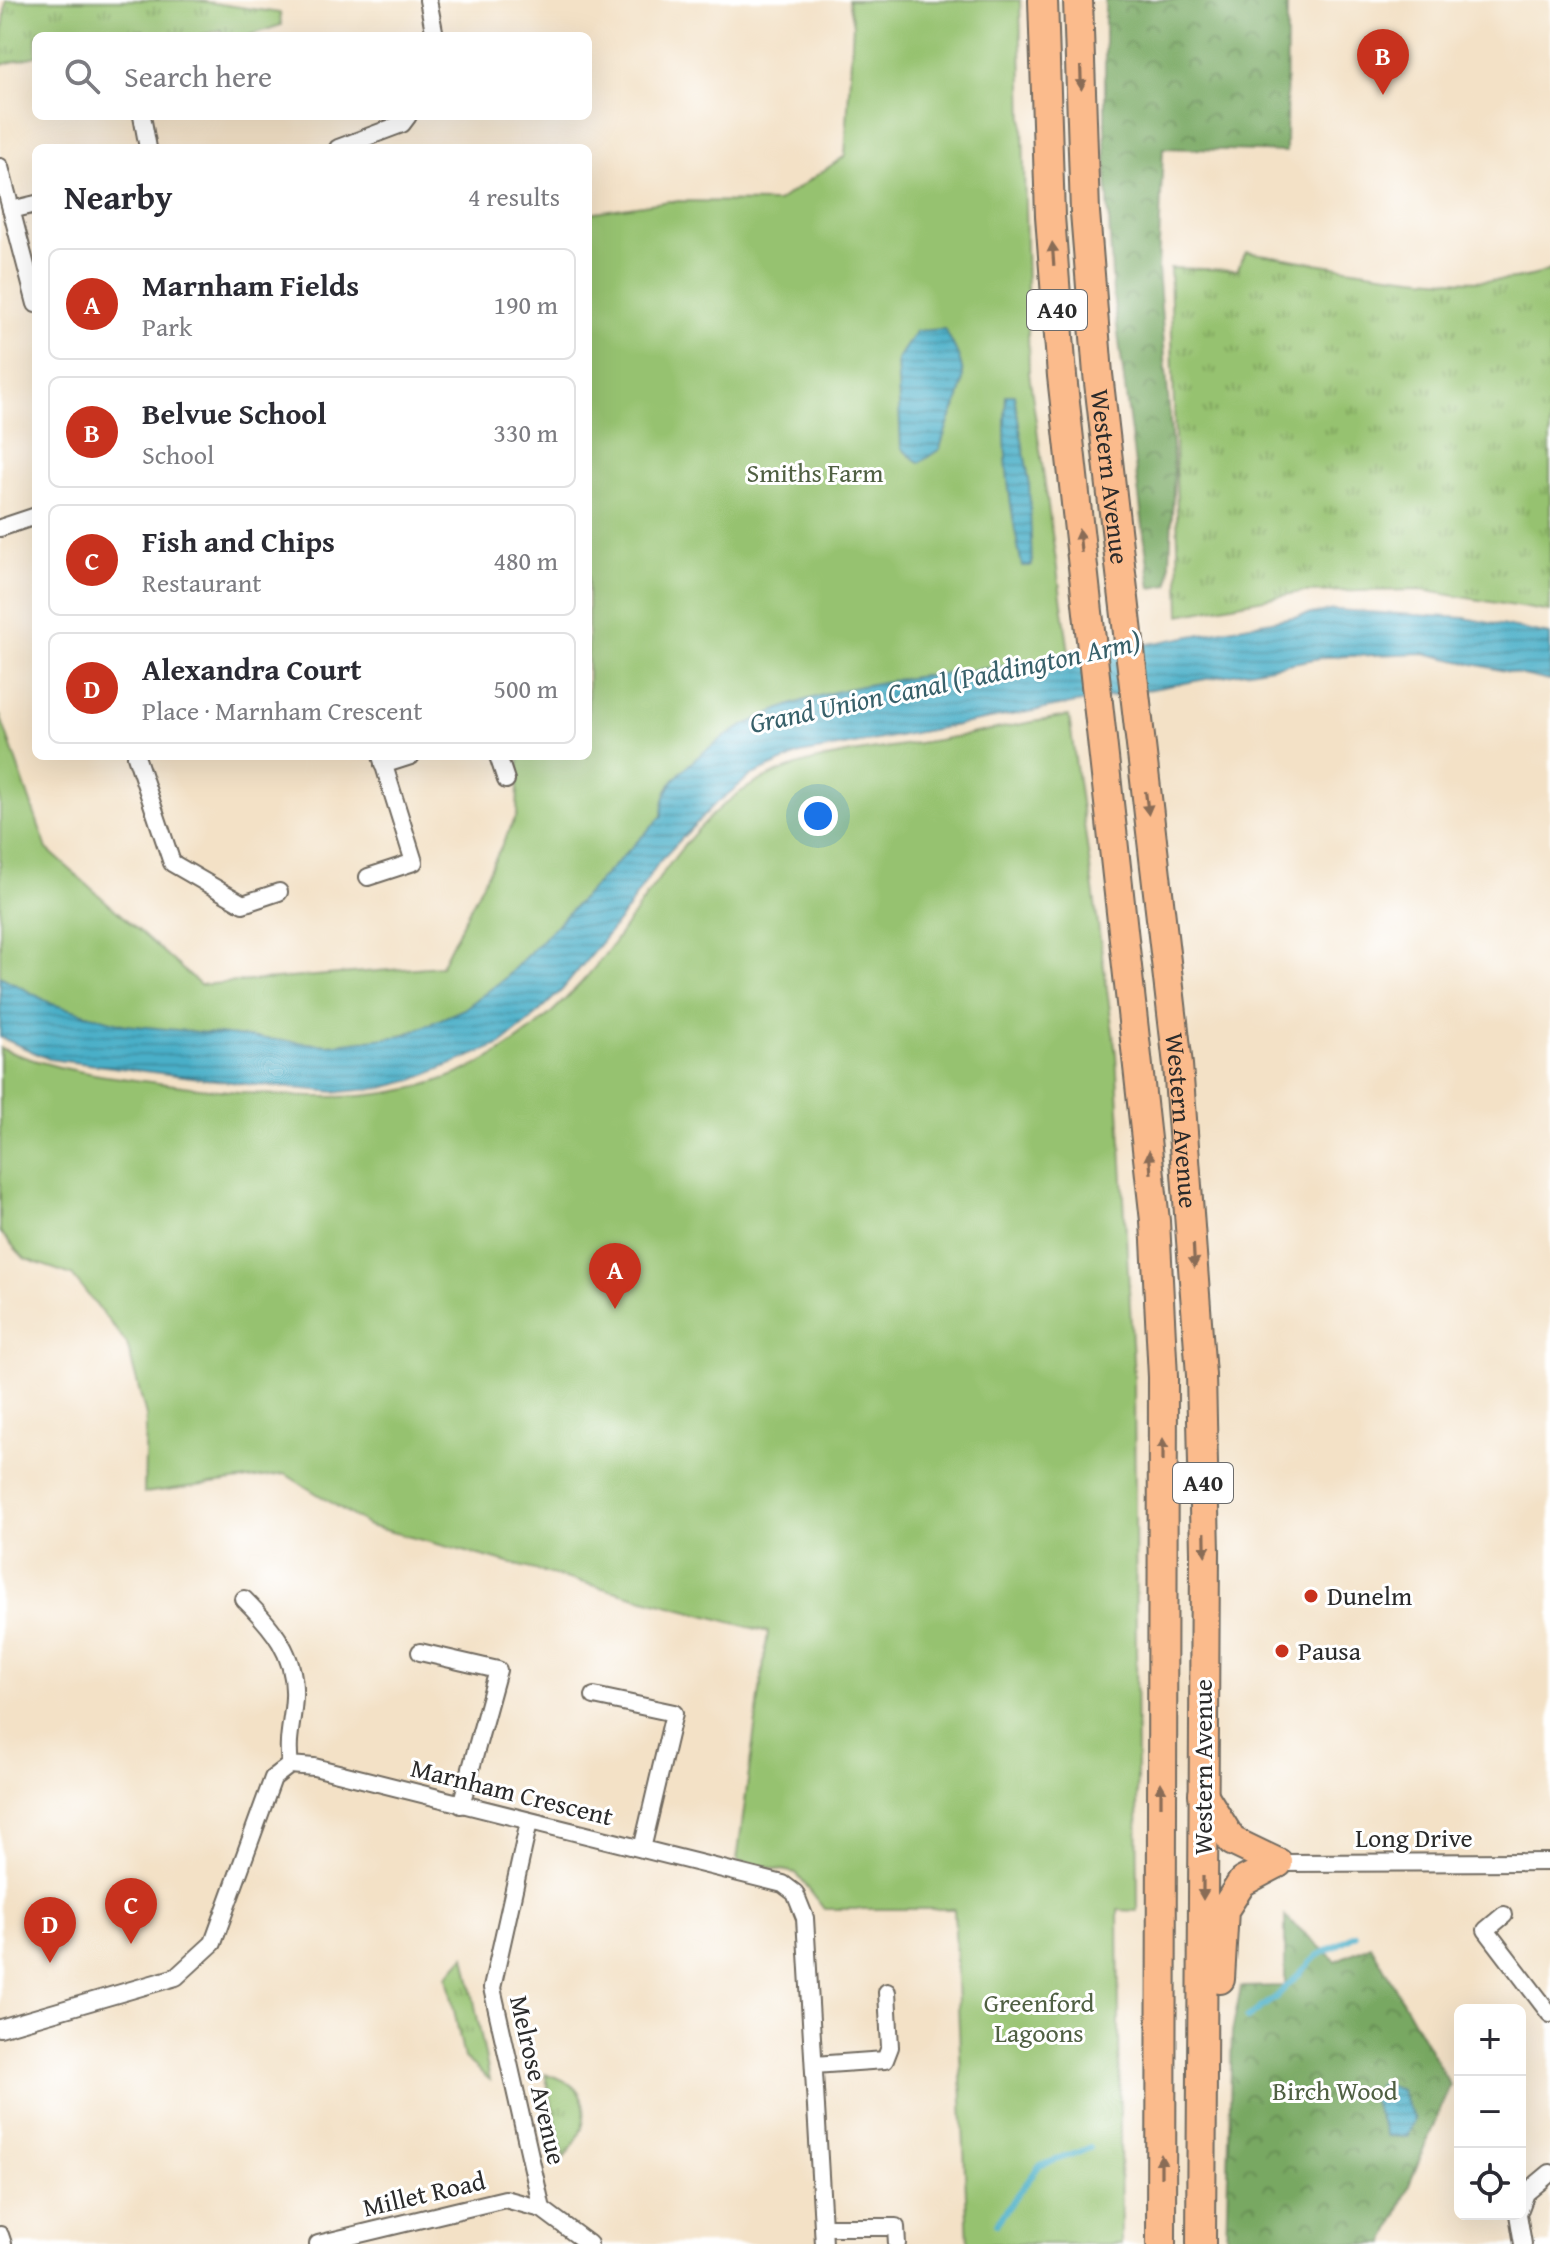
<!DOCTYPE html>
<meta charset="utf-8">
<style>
:root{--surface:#fff;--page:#f2f2f3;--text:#2b2b33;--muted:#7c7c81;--line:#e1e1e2;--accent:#c8321e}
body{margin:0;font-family:"Gentium Book Plus",serif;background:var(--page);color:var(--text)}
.controls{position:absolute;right:24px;bottom:24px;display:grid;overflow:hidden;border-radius:12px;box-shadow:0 8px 32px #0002}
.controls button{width:72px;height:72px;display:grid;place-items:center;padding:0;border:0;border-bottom:2px solid var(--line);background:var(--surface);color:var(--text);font:40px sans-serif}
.you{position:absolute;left:818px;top:816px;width:28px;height:28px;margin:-20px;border:6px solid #fff;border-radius:50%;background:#1a73e8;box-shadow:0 0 0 12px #1a73e833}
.badge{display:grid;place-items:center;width:52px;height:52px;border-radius:50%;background:var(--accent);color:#fff;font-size:26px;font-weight:700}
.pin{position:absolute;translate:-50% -66px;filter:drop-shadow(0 2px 4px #0008)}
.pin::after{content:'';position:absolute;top:42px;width:28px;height:24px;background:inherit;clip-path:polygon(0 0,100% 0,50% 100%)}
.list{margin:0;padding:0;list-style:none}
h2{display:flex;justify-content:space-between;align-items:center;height:104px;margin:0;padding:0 32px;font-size:34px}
h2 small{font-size:26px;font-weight:400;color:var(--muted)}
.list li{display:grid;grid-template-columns:52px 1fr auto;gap:24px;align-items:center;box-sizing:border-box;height:112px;margin:0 16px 16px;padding:0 16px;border:2px solid var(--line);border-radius:12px}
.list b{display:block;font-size:30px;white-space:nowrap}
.list p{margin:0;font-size:26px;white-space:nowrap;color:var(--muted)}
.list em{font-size:26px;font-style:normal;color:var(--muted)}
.icon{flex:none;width:44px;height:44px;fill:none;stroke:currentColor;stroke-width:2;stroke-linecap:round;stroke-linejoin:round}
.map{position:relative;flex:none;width:1550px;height:2244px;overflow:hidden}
.search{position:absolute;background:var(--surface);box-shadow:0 8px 32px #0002;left:32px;top:32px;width:560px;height:88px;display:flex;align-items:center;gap:20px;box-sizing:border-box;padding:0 28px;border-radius:12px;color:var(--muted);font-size:30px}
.panel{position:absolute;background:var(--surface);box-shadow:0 8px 32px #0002;left:32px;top:144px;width:560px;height:616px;border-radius:12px}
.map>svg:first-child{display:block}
.grass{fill:url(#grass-tufts);stroke:#60764d;stroke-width:2}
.forest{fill:url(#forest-crowns);stroke:#526a46;stroke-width:2}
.park{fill:#96c26f;stroke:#60764d;stroke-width:2}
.water{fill:url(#water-rules);stroke:#3a6d7a;stroke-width:2}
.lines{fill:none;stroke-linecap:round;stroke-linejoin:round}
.stream{stroke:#49afc8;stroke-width:6}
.street-casing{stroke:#716b61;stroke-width:20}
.highway-casing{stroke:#716b61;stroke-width:32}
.street{stroke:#fff;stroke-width:16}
.highway{stroke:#fbbb8c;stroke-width:28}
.oneway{fill:#896c57}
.poi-dot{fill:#c8321e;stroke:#fff;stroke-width:3}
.labels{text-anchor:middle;stroke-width:6;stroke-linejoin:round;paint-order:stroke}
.shield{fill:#fff;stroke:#6b6b6b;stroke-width:2}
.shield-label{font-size:24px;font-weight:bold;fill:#2b2b2b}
.park-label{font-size:26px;fill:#506043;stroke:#fff}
.street-label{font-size:26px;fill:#2b2b2b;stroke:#fff}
.poi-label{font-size:26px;fill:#2b2b2b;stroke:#fff;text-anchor:start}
.water-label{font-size:28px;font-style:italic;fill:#37606a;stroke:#fff}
</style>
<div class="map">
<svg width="1550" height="2244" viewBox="0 0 1550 2244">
<defs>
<pattern id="grass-tufts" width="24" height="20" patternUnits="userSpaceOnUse" patternTransform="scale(2)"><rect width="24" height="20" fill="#96c26f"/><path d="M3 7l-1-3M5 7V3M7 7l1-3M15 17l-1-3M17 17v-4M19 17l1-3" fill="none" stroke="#7b9e5b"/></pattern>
<pattern id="forest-crowns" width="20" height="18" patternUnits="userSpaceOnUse" patternTransform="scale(2)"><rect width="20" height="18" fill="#78a862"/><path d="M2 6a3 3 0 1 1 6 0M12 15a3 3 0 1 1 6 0" fill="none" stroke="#638951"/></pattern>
<pattern id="water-rules" width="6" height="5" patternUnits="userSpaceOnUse" patternTransform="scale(2)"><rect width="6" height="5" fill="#49afc8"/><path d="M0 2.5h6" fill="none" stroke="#3d8fa3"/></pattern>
</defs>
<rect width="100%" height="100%" fill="#fff"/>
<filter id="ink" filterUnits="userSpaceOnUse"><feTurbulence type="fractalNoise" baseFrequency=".0125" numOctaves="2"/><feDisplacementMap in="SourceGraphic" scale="16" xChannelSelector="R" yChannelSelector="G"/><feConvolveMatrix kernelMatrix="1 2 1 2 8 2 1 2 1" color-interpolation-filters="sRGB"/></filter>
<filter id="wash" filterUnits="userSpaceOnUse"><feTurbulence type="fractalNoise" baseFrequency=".006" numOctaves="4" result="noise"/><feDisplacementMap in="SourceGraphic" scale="32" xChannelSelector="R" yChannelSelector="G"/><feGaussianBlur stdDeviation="1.8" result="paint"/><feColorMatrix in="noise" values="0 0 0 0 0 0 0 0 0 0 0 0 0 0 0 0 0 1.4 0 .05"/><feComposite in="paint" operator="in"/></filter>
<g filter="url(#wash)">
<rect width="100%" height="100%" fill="#f3e1c6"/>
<path class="grass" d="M6,0H194L280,13L281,25L247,36H223L221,30L197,36H146L143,30L117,36H36V56L0,65Z
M1246,252C1320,262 1485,299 1550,270V612L1421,590L1301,592L1180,615L1170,268L1237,270Z
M465,1956L490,2080L464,2058L447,1976Z
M545,2074C596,2085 592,2125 564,2158Z"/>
<path class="forest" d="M1105,0H1287L1286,152L1163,148L1158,269L1174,471L1169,585L1151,588L1113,295L1105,142Z
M1285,1916L1336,1961L1371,1945L1450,2085L1385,2244H1226L1232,2032L1241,1987L1285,1986Z"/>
<path class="park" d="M848,0H1020L1029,373L1071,666L858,696L657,826L479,1006L366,1049L138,1036L32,1001L0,977V715L47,849L200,985L441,966L517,815L519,756H588V213L670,201L777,202L845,156L853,25Z
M1069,716L1116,1054L1134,1378L1138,1911L1118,1910L1121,2244H968L954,1909H824L796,1873L737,1861L768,1632L369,1526L285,1474L144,1493L146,1416L127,1344L72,1275L25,1259L0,1232V1048C60,1073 119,1078 183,1086C346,1105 460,1115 580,984C636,924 671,841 739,793C798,753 875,751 943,739C985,732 1026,722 1069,716Z"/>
<path class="water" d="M944,329C981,387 955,392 940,449L919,463L901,448L897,360L916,331Z
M1006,395H1014L1029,479L1032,566H1022C1010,509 1002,453 1006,395Z
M1335,610L1465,618L1550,635V681L1423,653L1325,657L800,754L752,775L713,806L659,862L622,917L562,990L527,1023L501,1044L413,1080L382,1088L338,1092L247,1084L49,1059L0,1037V976L52,1004L126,1025L328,1045L402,1036L464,1009L504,979L662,816C662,791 674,777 693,761C789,676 934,678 1054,660C1148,646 1241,625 1335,610Z
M1380,2083L1401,2090L1414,2120L1407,2137L1387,2136L1372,2100Z"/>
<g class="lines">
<path class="stream" d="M1247,2018L1276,1997L1317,1956L1355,1935
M996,2224L1039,2166L1090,2148"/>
</g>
</g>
<g filter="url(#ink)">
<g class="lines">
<defs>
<path id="street" d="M428,0L435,36
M142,116L148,148
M338,148L402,124L408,116
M0,167L36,304
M11,210L36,204
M0,528L36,516
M136,756L172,863L243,904L279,892
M498,756L506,780
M383,765L411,756
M368,877L414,862L381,756
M244,1599C272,1627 296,1654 294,1697C293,1722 286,1738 290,1765
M420,1652L498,1670L461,1805
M594,1696L674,1713L642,1849
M529,1822L492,1988L542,2209
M1278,1863L1550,1862
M1504,1915L1486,1930L1550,2014
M0,2028L176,1977L213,1943L273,1778L290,1765L314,1767L783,1884L795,1893L805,1918L824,2244
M814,2065L885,2060L890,2047L887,1992
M1520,2209L1526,2193L1550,2173
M1518,2214L1523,2244
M825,2227H896L897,2244
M0,2235L3,2244
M318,2244L505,2199L542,2209L589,2244"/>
<g id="highway">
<path d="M1043,0L1050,216L1062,376L1155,1221L1163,1377L1161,2244"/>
<path id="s1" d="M1078,0L1085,212L1098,374L1178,1065L1201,1375L1205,1552L1201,2244"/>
<path d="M1203,1794L1232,1841L1278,1863"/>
<path d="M1220,1979L1224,1910L1242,1882L1278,1863"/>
</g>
</defs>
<use href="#street" class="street-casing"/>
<use href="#highway" class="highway-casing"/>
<use href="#street" class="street"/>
<use href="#highway" class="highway"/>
</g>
<defs><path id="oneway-solid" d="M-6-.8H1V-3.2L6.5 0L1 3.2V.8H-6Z" transform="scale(2)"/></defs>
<g class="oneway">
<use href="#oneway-solid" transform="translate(1081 78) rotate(88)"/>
<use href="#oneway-solid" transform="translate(1053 254) rotate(-94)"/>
<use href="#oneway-solid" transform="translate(1080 541) rotate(-96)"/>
<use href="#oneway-solid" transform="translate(1147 803) rotate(83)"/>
<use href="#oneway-solid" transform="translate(1150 1162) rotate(-95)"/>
<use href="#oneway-solid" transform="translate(1194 1256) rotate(87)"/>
<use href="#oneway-solid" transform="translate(1163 1450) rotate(-90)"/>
<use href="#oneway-solid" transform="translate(1205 1544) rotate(89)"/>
<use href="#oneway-solid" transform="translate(1161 1794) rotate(-90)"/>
<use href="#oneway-solid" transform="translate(1203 1888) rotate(90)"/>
<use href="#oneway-solid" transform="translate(1161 2166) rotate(-90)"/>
</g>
</g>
<g class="poi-dot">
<circle cx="1311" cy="1596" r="8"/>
<circle cx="1282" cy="1651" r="8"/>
</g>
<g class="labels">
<g class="shield">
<rect x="1027" y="290" width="60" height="40" rx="6"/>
<rect x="1173" y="1463" width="60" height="40" rx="6"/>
</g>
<g class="shield-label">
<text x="1057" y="318">A40</text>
<text x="1203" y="1491">A40</text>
</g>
<g class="park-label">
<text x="815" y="482">Smiths Farm</text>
<text x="1039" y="2012">Greenford<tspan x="1039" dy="30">Lagoons</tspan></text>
<text x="1335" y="2100">Birch Wood</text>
</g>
<g class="street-label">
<text dy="9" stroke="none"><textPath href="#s1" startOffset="478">Western Avenue</textPath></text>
<text dy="9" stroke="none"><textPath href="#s1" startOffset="1126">Western Avenue</textPath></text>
<text transform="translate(1203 1767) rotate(-90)" y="9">Western Avenue</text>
<text transform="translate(512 1792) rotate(14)" y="9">Marnham Crescent</text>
<text x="1414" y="1847">Long Drive</text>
<text transform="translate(538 2080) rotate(77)" y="9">Melrose Avenue</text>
<text transform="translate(424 2194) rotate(-13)" y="9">Millet Road</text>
</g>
<g class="poi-label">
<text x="1327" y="1605">Dunelm</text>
<text x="1298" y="1660">Pausa</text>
</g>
<g class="water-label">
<text transform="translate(945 682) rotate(-12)" y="10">Grand Union Canal (Paddington Arm)</text>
</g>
</g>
</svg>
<div class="controls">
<button>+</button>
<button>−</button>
<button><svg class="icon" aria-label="locate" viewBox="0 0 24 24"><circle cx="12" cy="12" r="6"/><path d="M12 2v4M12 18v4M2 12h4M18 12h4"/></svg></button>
</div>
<div class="you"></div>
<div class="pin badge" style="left:615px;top:1309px">A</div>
<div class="pin badge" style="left:1383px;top:95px">B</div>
<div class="pin badge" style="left:131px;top:1944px">C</div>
<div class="pin badge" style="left:50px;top:1963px">D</div>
<div class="search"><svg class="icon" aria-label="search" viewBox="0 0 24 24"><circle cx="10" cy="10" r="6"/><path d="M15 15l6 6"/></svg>Search here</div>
<section class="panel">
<h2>Nearby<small>4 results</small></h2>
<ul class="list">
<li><span class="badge">A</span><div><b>Marnham Fields</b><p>Park</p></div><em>190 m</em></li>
<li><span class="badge">B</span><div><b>Belvue School</b><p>School</p></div><em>330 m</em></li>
<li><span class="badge">C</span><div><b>Fish and Chips</b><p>Restaurant</p></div><em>480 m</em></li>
<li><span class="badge">D</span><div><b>Alexandra Court</b><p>Place · Marnham Crescent</p></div><em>500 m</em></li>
</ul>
</section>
</div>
